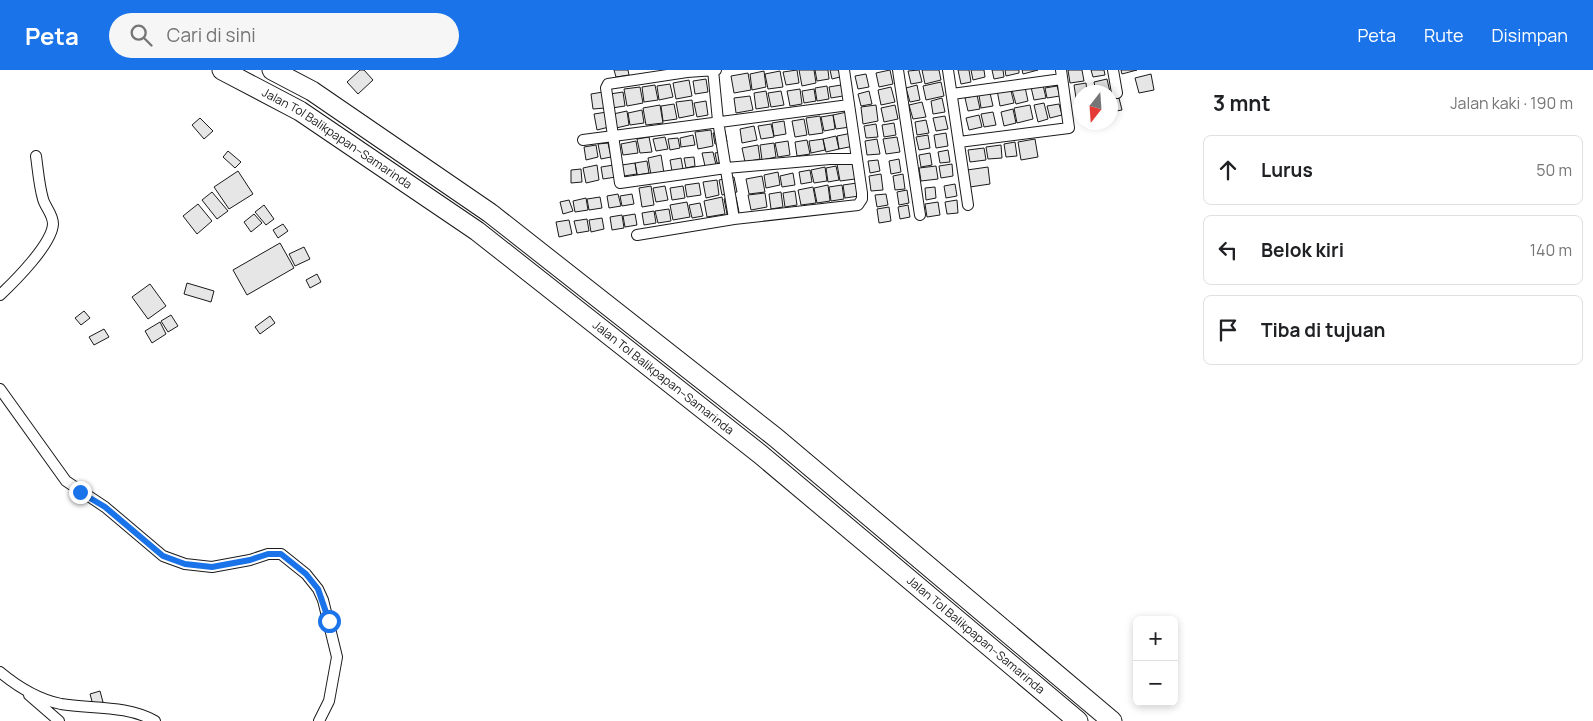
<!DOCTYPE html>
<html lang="id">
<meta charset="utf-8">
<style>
:root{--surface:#fff;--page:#f6f6f6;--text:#202124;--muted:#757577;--line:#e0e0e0;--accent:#1a73e8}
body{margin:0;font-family:Manrope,sans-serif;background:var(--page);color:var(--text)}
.controls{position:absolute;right:15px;bottom:15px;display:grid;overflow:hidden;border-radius:8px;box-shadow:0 2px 8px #0003}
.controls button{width:45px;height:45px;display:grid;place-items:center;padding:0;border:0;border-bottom:1px solid var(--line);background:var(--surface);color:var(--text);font:25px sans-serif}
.compass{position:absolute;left:1073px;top:15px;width:45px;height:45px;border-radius:50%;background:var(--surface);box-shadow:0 2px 8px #0003;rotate:197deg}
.stop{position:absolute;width:15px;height:15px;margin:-11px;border:4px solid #1a73e8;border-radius:50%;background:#fff}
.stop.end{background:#1a73e8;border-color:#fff;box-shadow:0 1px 5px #0008}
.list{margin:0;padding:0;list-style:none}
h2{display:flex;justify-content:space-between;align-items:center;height:65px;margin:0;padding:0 20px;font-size:21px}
h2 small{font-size:16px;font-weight:400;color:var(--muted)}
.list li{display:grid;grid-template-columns:32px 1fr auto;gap:15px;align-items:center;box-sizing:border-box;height:70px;margin:0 10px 10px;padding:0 10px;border:1px solid var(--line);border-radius:8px}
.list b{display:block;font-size:19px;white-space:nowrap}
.list em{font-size:16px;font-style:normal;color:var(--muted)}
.icon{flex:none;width:28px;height:28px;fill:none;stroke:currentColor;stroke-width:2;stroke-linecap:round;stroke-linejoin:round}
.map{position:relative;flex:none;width:1193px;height:651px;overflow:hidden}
header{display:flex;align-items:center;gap:30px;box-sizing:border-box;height:70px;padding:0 25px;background:var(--accent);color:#fff}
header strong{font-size:24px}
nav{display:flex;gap:28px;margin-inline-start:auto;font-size:18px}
.search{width:350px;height:45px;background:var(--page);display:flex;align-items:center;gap:12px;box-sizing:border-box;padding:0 18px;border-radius:28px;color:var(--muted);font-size:19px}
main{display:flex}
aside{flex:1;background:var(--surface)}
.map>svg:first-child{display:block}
.building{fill:#e6e6e6;stroke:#1a1a1a}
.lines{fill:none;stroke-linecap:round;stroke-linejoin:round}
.street-casing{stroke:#1a1a1a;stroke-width:12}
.highway-casing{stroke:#1a1a1a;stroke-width:21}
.street{stroke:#fff;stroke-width:10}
.highway{stroke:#fff;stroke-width:19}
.route{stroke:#1a73e8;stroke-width:6}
.labels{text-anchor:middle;stroke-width:4;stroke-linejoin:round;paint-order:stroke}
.street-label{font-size:12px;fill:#1a1a1a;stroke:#fff}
</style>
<header>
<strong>Peta</strong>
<div class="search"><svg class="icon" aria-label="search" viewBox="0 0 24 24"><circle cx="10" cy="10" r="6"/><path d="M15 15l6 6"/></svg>Cari di sini</div>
<nav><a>Peta</a><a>Rute</a><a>Disimpan</a></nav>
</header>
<main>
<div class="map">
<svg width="1193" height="651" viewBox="0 0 1193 651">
<rect width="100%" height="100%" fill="#fff"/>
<path class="building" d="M360,0H364L373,10L358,24L347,12Z
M614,0H628L629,5L616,7Z
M797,0L799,13L786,15L783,2Z
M799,0H814L816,13L802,16Z
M815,0H828L829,9L817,11Z
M830,0H839L840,7L832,9Z
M890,0L893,14L879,17L876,3Z
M919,0L922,12L911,14L908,1Z
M922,0H939L941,10L925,14Z
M958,0H969L971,12L961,14Z
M971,0H984L985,7L973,10Z
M992,0H1003L1004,7L994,9Z
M1005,0H1019V3L1006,6Z
M1022,0H1038L1023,4Z
M1068,0H1082L1084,11L1070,13Z
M1091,0H1104L1105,5L1093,7Z
M1121,0H1137L1122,4Z
M764,1L766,17L752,20L750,4Z
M780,1L783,17L768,19L765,4Z
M748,3L751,20L734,23L731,6Z
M866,4L869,17L858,19L855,6Z
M1151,4L1154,20L1139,23L1135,8Z
M706,9L708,22L695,24L693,11Z
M1107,9L1110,22H1096L1094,12Z
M689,10L692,26L676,29L673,13Z
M941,12L944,26L926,30L923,16Z
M1086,13L1087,22H1080V27L1076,28L1074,15Z
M670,14L673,27L659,30L657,16Z
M655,15L658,30L644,32L642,17Z
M841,15L843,26L831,28L829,17Z
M917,15L920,30L910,32L906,18Z
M1043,15L1046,28L1034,30L1031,17Z
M827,16L829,29L817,31L815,18Z
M1057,16L1060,26L1047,28L1045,18Z
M640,17L643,33L627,36L624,19Z
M891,17L895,32L881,35L878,20Z
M1010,17L1014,33L1000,36L997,20Z
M1025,17L1028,31L1016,34L1012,20Z
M800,19L802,34L790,36L787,21Z
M814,19L816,31L804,33L802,21Z
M766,21L769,37L756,39L754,23Z
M781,21L784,35L771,37L768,23Z
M869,21L872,34L861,36L858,24Z
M603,22L605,38L593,39L591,24Z
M623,22L625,36L612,38L610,24Z
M990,23L993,36L981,38L979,25Z
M977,25L980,39L968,41L965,28Z
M750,26L753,40L736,43L734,28Z
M942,28L945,42L933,44L931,31Z
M1119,28L1122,40L1110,42V30Z
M692,30L694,45L679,48L676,32Z
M706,31L708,45L697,47L694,33Z
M922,32L926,47L913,49L909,35Z
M1044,33L1048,49L1038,52L1034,35Z
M674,34L677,49L663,51L661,36Z
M1059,34L1062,45L1050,48L1047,36Z
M660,35L663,53L646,55L643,38Z
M876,35L878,51L863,54L861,37Z
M895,35L898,49L884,52L881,38Z
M1030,35L1033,49L1017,53L1014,38Z
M1013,39L1016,53L1004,56L1001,42Z
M642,40L644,53L630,55L628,43Z
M627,41L629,55L616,58L613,44Z
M607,42L609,57L597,60L594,44Z
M847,42L850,57L836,59L833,45Z
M993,42L996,55L984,57L981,44Z
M833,45L835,59L824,61L821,47Z
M979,45L982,57L969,60L966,48Z
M820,46L823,63L809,65L806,48Z
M945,46L948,59L936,61L933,48Z
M200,48L213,61L204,69L192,55Z
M804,49L807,65L795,67L792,51Z
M926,50L929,63L917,65L915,52Z
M784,51L786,64L774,66L772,53Z
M894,53L896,65L884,67L882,55Z
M771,54L774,67L761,69L758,56Z
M876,54L878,67L866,68L864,56Z
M754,56L757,70L742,73L740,59Z
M711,60L713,76L698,79L695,62Z
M725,61L727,72L715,74L713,63Z
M852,63L854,76L839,79L837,66Z
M946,63L948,76L936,78L934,65Z
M693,65L695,75L681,77L680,68Z
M928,65L930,78L919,80L916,67Z
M836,66L839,79L826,82L823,69Z
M649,67L652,82L640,83L637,69Z
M665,67L668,79L656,81L653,69Z
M897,67L900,82L886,84L883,69Z
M678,68L680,78L670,80L668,69Z
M823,69L825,80L811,83L809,71Z
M877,69L880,84L867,85L865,71Z
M1035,69L1038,87L1021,90L1018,72Z
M807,70L810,84L797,86L795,72Z
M636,71L638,83L623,85L621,74Z
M788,71L790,85L778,87L775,73Z
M1015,72L1017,86L1006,87L1004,74Z
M608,73L611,87L601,89L598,74Z
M774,73L776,87L762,90L760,75Z
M596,75L598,87L586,90L584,77Z
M758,75L760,89L745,92L742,78Z
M1001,75L1002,88L988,89L986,77Z
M984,78L986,90L970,92L968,80Z
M948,80L950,92L940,93L938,82Z
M228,81L241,92L235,98L223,87Z
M726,81L728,92L717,93L715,83Z
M713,82L716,95L705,96L702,83Z
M930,83L932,95L921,97L919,85Z
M661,85L664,103L651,105L648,88Z
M694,87L695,96L686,98L684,88Z
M681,88L683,99L672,101L670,90Z
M899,89L901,102L891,104L889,91Z
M878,90L880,101L870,103L868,91Z
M647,91L649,103L637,105L635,93Z
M852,91L855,109L840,111L837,94Z
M635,93L637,104L624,106L622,95Z
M952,94L953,106L941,108L939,96Z
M597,95L599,110L586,113L583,98Z
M614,95L616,107L603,109L601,97Z
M836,96L839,110L828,112L826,98Z
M936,96L938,109L921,111L919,98Z
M825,97L827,111L814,113L811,100Z
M988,97L990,114L970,117L967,100Z
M581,99L582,112L571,113V100Z
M810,100L812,112L801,114L799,102Z
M238,101L253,124L229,139L214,117Z
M778,102L780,115L766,118L764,105Z
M793,103L795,115L782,117L780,106Z
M881,104L883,120L871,121L869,106Z
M903,104L905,119L895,120L893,106Z
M762,106L765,122L749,124L746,109Z
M734,107L737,122L722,125L719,110Z
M717,110L719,125L706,128L703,112Z
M699,113L701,125L687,127L685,115Z
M857,113L859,126L845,128L843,115Z
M955,114L957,126L946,128L944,116Z
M828,115L830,131L817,133L814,118Z
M842,115L844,129L831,131L829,117Z
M651,116L654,135L642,137L639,118Z
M665,116L668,130L656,132L653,118Z
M683,116L685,128L672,130L670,118Z
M813,117L816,133L801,135L798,120Z
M935,117L936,128L926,130L925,118Z
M907,120L909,133L899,135L897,122Z
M795,121L797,135L785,137L783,123Z
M212,122L228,141L217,149L202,130Z
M781,122L783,137L771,139L769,124Z
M765,123L767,137L751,140L748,125Z
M618,124L621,136L609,138L607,126Z
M632,124L634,134L622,136L620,126Z
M886,124L888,135L877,137L875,125Z
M600,127L602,138L589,140L587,129Z
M722,127L725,144L707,147L704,131Z
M736,127L739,142L727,144L724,129Z
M586,128L588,140L575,142L573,131Z
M569,130L573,141L563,144L560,132Z
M957,130L958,143L947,144L945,132Z
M687,132L690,147L673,150L670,135Z
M938,132L940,145L927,147L925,134Z
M700,133L703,146L692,148L689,135Z
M198,134L212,151L197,164L183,146Z
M264,135L274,149L266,155L255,142Z
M908,135L910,147L900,149L898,137Z
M889,137L891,151L879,153L877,139Z
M669,139L671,151L658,153L655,141Z
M654,141L656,153L644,155L642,143Z
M254,144L262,153L251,162L244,152Z
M635,144L637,155L625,157L623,146Z
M622,145L624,158L612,160L610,147Z
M602,148L604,159L591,162L589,150Z
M587,149L589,161L577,163L574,151Z
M569,150L572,164L559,167L556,152Z
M283,154L288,161L278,168L273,160Z
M280,173L294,198L247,225L233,200Z
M304,177L310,189L295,196L289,184Z
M317,204L321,212L310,218L306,210Z
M187,213L214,221L211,232L184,224Z
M150,214L166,236L148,249L132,227Z
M84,241L90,248L81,255L75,248Z
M171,245L178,256L168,262L161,251Z
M270,246L275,253L260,264L255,257Z
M160,252L166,264L152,273L145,261Z
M104,259L109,267L94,275L89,267Z
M100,621L103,632L93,635L90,624Z"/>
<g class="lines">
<defs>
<path id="street" d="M713,0L718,51L734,149
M716,0L687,2L608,14L606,18L620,113L726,98L830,89H857
M898,0L920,145
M948,0L968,135
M1113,0L1117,23
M952,24L1062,9
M583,70L849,35
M959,72L1069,58L1061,0
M637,165L734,149L858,135L862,129V123L844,0
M0,225C15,211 52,174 53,154C53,144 45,137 43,129C39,115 38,100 36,86
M0,319L66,411L105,437L163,486L185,494L212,497L250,490L268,484H281L306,504L318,519L323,530L337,587L329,631L319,651
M0,602C18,617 37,629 61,634C91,639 127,635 155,651
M29,625L59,651"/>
<g id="highway">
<path id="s1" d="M222,0L300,41L477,161L760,384L1078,651"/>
<path d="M272,0L312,21L490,143L775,367L1112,651"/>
</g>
</defs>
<use href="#street" class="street-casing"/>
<use href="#highway" class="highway-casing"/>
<use href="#street" class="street"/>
<use href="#highway" class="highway"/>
</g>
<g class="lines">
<path class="route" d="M80,422L105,437L163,486L185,494L212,497L250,490L268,484H281L306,504L318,519L329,551"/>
</g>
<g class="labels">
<g class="street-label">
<text dy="4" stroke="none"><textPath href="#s1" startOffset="134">Jalan Tol Balikpapan–Samarinda</textPath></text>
<text dy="4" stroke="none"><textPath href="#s1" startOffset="539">Jalan Tol Balikpapan–Samarinda</textPath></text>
<text dy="4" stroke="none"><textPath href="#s1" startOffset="944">Jalan Tol Balikpapan–Samarinda</textPath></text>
</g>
</g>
</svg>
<div class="controls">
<button>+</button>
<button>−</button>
</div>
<svg class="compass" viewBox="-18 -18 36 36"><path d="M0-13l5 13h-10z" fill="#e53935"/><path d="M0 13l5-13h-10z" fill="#757577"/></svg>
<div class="stop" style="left:329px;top:551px"></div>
<div class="stop end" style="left:80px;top:422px"></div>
</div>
<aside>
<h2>3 mnt<small>Jalan kaki · 190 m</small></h2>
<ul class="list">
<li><svg class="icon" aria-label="ahead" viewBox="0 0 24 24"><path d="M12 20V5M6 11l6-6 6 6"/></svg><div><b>Lurus</b></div><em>50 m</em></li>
<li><svg class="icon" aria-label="left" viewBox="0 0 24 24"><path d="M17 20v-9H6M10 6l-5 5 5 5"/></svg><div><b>Belok kiri</b></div><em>140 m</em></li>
<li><svg class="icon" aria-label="arrive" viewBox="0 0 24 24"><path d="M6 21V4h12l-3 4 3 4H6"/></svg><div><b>Tiba di tujuan</b></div></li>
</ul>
</aside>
</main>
